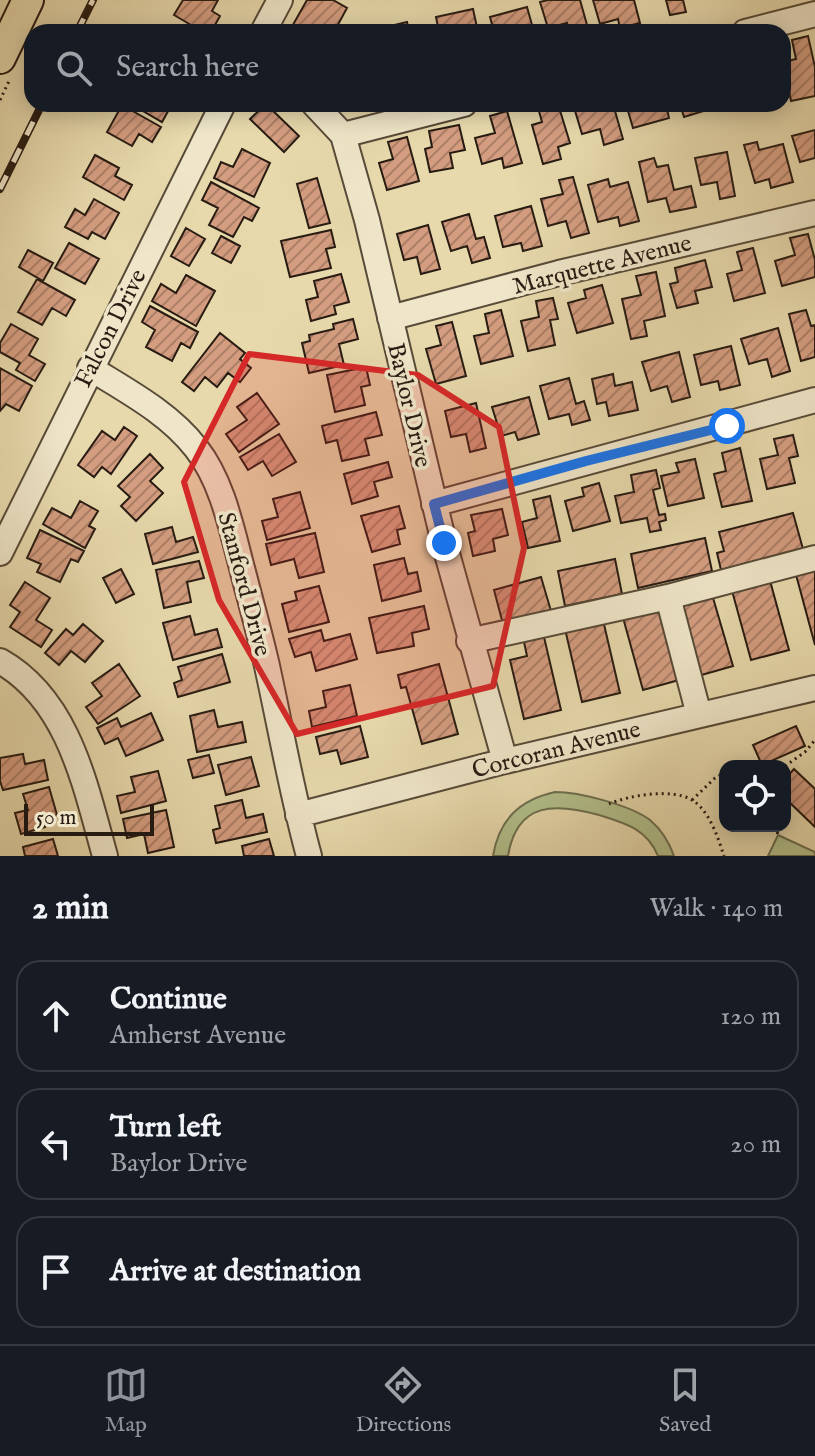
<!DOCTYPE html>
<meta charset="utf-8">
<style>
:root{--surface:#171b24;--page:#20242c;--text:#f1f3f6;--muted:#9ea1a6;--line:#363941;--accent:#8c9099}
body{margin:0;font-family:"IM FELL English",serif;background:var(--page);color:var(--text)}
.controls{position:absolute;right:24px;bottom:24px;display:grid;overflow:hidden;border-radius:16px;box-shadow:0 4px 20px #0003}
.controls button{width:72px;height:72px;display:grid;place-items:center;padding:0;border:0;border-bottom:2px solid var(--line);background:var(--surface);color:var(--text);font:40px sans-serif}
.scale{position:absolute;left:24px;bottom:20px;width:130px;box-sizing:border-box;padding-left:8px;border:4px solid #271b12;border-top:0;font-size:22px;line-height:28px;white-space:nowrap;color:#271b12;-webkit-text-stroke:6px #efe6c9;paint-order:stroke}
.stop{position:absolute;width:24px;height:24px;margin:-18px;border:6px solid #1a73e8;border-radius:50%;background:#fff}
.stop.end{background:#1a73e8;border-color:#fff;box-shadow:0 2px 8px #0008}
.list{margin:0;padding:0;list-style:none}
h2{display:flex;justify-content:space-between;align-items:center;height:104px;margin:0;padding:0 32px;font-size:34px}
h2 small{font-size:26px;font-weight:400;color:var(--muted)}
.list li{display:grid;grid-template-columns:52px 1fr auto;gap:24px;align-items:center;box-sizing:border-box;height:112px;margin:0 16px 16px;padding:0 16px;border:2px solid var(--line);border-radius:24px}
.list b{display:block;font-size:30px;white-space:nowrap}
.list p{margin:0;font-size:26px;white-space:nowrap;color:var(--muted)}
.list em{font-size:26px;font-style:normal;color:var(--muted)}
.icon{flex:none;width:44px;height:44px;fill:none;stroke:currentColor;stroke-width:2;stroke-linecap:round;stroke-linejoin:round}
.map{position:relative;flex:none;width:815px;height:856px;overflow:hidden}
.search{position:absolute;background:var(--surface);box-shadow:0 4px 20px #0003;left:24px;right:24px;top:24px;height:88px;display:flex;align-items:center;gap:20px;box-sizing:border-box;padding:0 28px;border-radius:24px;color:var(--muted);font-size:30px}
.sheet{height:488px;background:var(--surface)}
nav{display:flex;justify-content:space-around;align-items:center;box-sizing:border-box;height:112px;border-top:2px solid var(--line);background:var(--surface);font-size:22px;color:var(--muted)}
nav a{display:grid;justify-items:center;gap:4px}
nav .on{color:var(--accent)}
.map>svg:first-child{display:block}
.pitch{fill:#b2c08c;stroke:#6c6e4f;stroke-width:2}
.building{fill:url(#building-hatch);stroke:#271b12;stroke-width:2}
.lines{fill:none;stroke-linecap:round;stroke-linejoin:round}
.minor-casing{stroke:#574a38;stroke-width:28}
.major-casing{stroke:#271b12;stroke-width:34}
.path{stroke:#271b12;stroke-width:3;stroke-dasharray:2 4;stroke-linecap:butt}
.minor{stroke:#efe6c9;stroke-width:24}
.major{stroke:#e7d9ac;stroke-width:30}
.rail-casing{stroke:#271b12;stroke-width:8}
.rail{stroke:#efe6c9;stroke-width:5;stroke-dasharray:15;stroke-linecap:butt}
.route{stroke:#1a73e8;stroke-width:10}
.marked{fill:#d62828;fill-opacity:0.2;stroke:#d62828;stroke-width:6;stroke-linejoin:round}
.labels{text-anchor:middle;stroke-width:7;stroke-linejoin:round;paint-order:stroke}
.street-label{font-size:24px;fill:#271b12;stroke:#efe6c9}
</style>
<div class="map">
<svg width="815" height="856" viewBox="0 0 815 856">
<defs>
<pattern id="building-hatch" width="6" height="6" patternUnits="userSpaceOnUse" patternTransform="scale(2)"><rect width="6" height="6" fill="#d49d80"/><path d="M-1 1l2-2M0 6l6-6M5 7l2-2" fill="none" stroke="#ac7f67"/></pattern>
</defs>
<rect width="100%" height="100%" fill="#e7d9ac"/>
<filter id="stains"><feTurbulence type="fractalNoise" baseFrequency=".0025" numOctaves="4"/><feColorMatrix values="0 0 0 0 .2 0 0 0 0 .09 0 0 0 0 .02 0 0 0 .5 -.17"/></filter>
<radialGradient id="worn" r=".72"><stop offset=".6" stop-color="#630" stop-opacity="0"/><stop offset="1" stop-color="#630" stop-opacity=".3"/></radialGradient>
<path class="pitch" d="M555,792C579,792 630,805 650,820C662,830 669,842 674,856H658C647,829 625,823 599,815C556,803 517,801 508,856H493C499,820 519,800 555,792Z
M778,835L815,852V856H768Z"/>
<path class="building" d="M183,0H218L212,11L220,16L211,32H203L174,15Z
M307,0H333L347,8L334,32L290,30Z
M548,0H580L589,32H569L567,23L548,28L540,2Z
M593,0H634L640,23L620,28L618,19L600,24Z
M666,0H683L686,12L670,15Z
M527,7L534,32H494L490,17Z
M473,9L478,32H439L436,17Z
M407,22L409,32L422,29V32H383L382,28Z
M808,36L815,67V96L791,101L783,62L796,59L792,40Z
M131,104H172L162,122Z
M266,104L299,136L284,152L250,119Z
M537,104H558L570,143L558,147L561,159L543,164L532,125L542,122Z
M573,104H613L623,139L604,145L600,129L582,134Z
M626,104H666L669,118L633,128Z
M680,104H709L710,109L684,117Z
M122,105L161,127L152,142L139,134L132,146L107,132Z
M507,111L522,163L504,168L502,158L482,164L475,138L495,133L490,116Z
M459,125L465,150L450,153L453,168L430,172L425,149L432,147L429,131Z
M815,130V158L800,162L792,136Z
M407,137L419,181L387,190L379,163L393,159L388,142Z
M757,142L759,150L783,144L793,182L771,188L769,179L755,183L744,145Z
M242,149L270,163L254,197L214,178L221,162L233,167Z
M727,152L735,196L720,199L717,182L701,185L695,158Z
M95,155L119,168L115,176L132,185L124,200L83,177Z
M654,158L657,167L668,165L674,190L691,186L696,207L670,212L666,198L648,202L639,162Z
M573,177L589,233L571,238L566,221L548,226L541,199L563,194L559,180Z
M317,178L330,223L309,228L297,184Z
M608,179L610,187L628,182L639,221L620,226L618,217L598,222L588,185Z
M211,182L259,208L252,221L244,217L233,237L209,225L218,208L202,200Z
M94,199L119,213L105,239L92,232L88,239L65,227L75,209L85,215Z
M531,206L542,246L523,251L521,243L503,247L495,216Z
M469,214L476,239L484,237L490,258L472,263L467,246L451,251L442,222Z
M428,225L440,269L421,274L417,257L404,260L397,234Z
M186,228L205,239L189,266L171,256Z
M331,230L335,247L326,249L331,268L290,277L281,241Z
M808,234L815,260V277L782,286L775,261L795,255L790,238Z
M221,236L240,246L231,263L212,253Z
M69,243L99,259L85,284L55,268Z
M753,248L765,293L734,301L727,274L742,270L737,252Z
M28,250L53,263L43,281L19,267Z
M705,260L712,287L695,291L698,303L677,308L670,284L678,282L675,268Z
M656,272L665,316L644,321L647,336L631,339L622,299L641,295L636,276Z
M341,274L349,302L334,306L336,314L311,321L306,300L318,297L314,281Z
M186,275L215,291L196,326L152,301L161,284L176,293Z
M37,279L75,300L66,316L52,308L42,325L18,312Z
M602,285L613,323L577,333L568,303L586,298L584,290Z
M553,298L558,319L550,320L555,345L528,351L521,321L539,317L536,301Z
M150,306L198,332L190,348L181,343L172,361L146,347L155,330L142,322Z
M501,310L513,356L481,364L474,336L489,333L485,314Z
M806,310L811,326L815,325V357L801,361L789,314Z
M353,319L358,339L339,344L344,365L309,373L302,343L310,341L309,335L334,329L333,324Z
M452,322L466,376L436,384L426,349L441,345L436,326Z
M11,324L38,339L29,355L45,364L35,381L16,370L20,363L0,352V343Z
M778,328L790,371L772,377L767,359L749,364L741,339Z
M220,333L245,353L240,359L251,368L240,382L228,373L217,387L205,377L194,391L182,382Z
M731,346L740,385L720,390L718,381L701,385L694,355Z
M679,352L690,397L672,402L667,386L651,391L642,362Z
M366,367L370,385L361,387L365,405L335,412L327,375Z
M0,368L32,386L19,411L6,404L0,411Z
M613,374L615,386L632,382L638,410L609,416L606,402L597,404L592,379Z
M569,378L576,404L584,401L590,420L572,425L569,414L549,419L540,386Z
M257,393L279,424L239,452L226,434L247,420L237,407Z
M529,397L539,434L518,440L515,432L501,436L492,407Z
M476,403L486,448L470,452L466,434L451,437L445,411Z
M376,412L382,435L365,439L369,455L342,461L337,440L326,443L322,426Z
M124,427L137,436L111,474L102,467L94,477L78,465L102,431L115,440Z
M279,434L296,462L272,476L263,461L248,470L240,457Z
M793,435L798,456L789,458L795,483L767,489L760,459L778,455L774,439Z
M740,448L752,501L722,507L714,474L726,471L722,453Z
M150,454L163,468L150,481L163,493L136,521L121,506L130,497L118,486Z
M695,459L704,498L668,506L661,476L679,472L676,463Z
M388,462L392,477L374,482L378,496L352,504L344,474Z
M656,470L660,488L653,490L659,515L665,514L666,520L659,522L661,530L650,532L647,518L621,523L615,496L634,492L631,475Z
M599,483L610,521L573,531L565,501L584,496L582,488Z
M300,492L310,528L267,540L262,521L278,517L273,499Z
M550,496L560,541L528,548L522,522L537,518L533,500Z
M80,501L98,511L89,526L95,529L85,548L43,524L52,508L71,518Z
M399,506L405,528L397,530L400,544L372,552L361,516Z
M502,509L508,535L493,539L495,551L473,556L468,533L475,531L471,515Z
M793,513L803,549L721,570L717,553L724,551L719,532Z
M172,527L176,542L193,537L198,552L153,564L145,534Z
M40,530L84,551L78,562L71,559L60,582L37,572L41,564L27,558Z
M315,533L324,572L299,578L294,559L271,565L266,544Z
M705,538L712,571L638,588L631,554Z
M404,558L408,574L417,572L421,591L382,601L374,565Z
M615,559L622,594L565,606L558,571Z
M199,561L204,578L187,582L191,602L164,608L156,570Z
M815,566V645L795,571Z
M121,569L134,594L116,603L103,578Z
M541,577L551,611L503,624L494,590Z
M769,577L789,650L751,660L731,587Z
M25,582L50,598L36,620L52,630L41,647L10,627L20,612L10,605Z
M319,586L329,622L289,632L282,604L297,600L295,592Z
M711,591L733,666L698,676L676,601Z
M657,605L679,680L643,690L622,614Z
M424,606L429,629L412,633L414,646L377,653L369,618Z
M190,616L195,635L217,629L222,647L173,660L163,623Z
M603,620L620,693L582,702L565,629Z
M83,624L103,641L85,662L71,651L59,665L45,653L66,629L73,635Z
M321,630L324,641L350,634L357,659L316,671L311,652L295,657L289,639Z
M544,637L561,710L524,719L510,660L527,656L524,642Z
M222,654L230,682L178,697L174,683L182,680L178,667Z
M119,664L140,696L98,724L86,707L102,696L92,683Z
M439,664L458,734L422,744L406,687L401,688L398,675Z
M350,685L357,716L312,727L309,711L326,707L323,691Z
M214,710L218,727L242,722L246,742L197,752L190,716Z
M151,713L163,740L126,756L118,738L105,744L97,728L117,718L121,727Z
M360,726L368,757L341,764L337,750L320,754L316,737Z
M796,726L805,746L762,765L753,745Z
M23,754L25,764L44,760L48,780L3,790L0,781V758Z
M209,755L214,773L193,778L188,760Z
M251,757L259,786L226,795L218,765Z
M794,769L815,789V827L785,798V779Z
M158,771L166,801L121,813L117,796L135,792L131,777Z
M49,787L57,815L43,819L45,827L21,834L15,813L28,810L23,794Z
M242,800L246,818L263,814L267,832L216,843L213,830L220,828L215,806Z
M166,810L174,847L148,853L144,834L127,838L123,819Z
M53,839L58,856H25L23,847Z
M269,839L274,856H244L242,846Z"/>
<g class="lines">
<defs>
<path id="minor" d="M263,32L280,0
M745,32L815,14
M314,104L343,135L367,220L444,543L505,761
M343,135L464,104
M390,318L559,273L815,213
M90,368C127,391 169,413 196,448C223,482 232,531 243,572C251,603 260,635 267,666C281,730 292,794 309,856
M434,504L815,400
M0,553L223,104
M668,597L699,715
M469,641L668,597L815,558
M0,661C69,700 85,785 105,856
M298,815L505,761L815,688"/>
<path id="major" d="M0,58L28,0"/>
</defs>
<use href="#minor" class="minor-casing"/>
<use href="#major" class="major-casing"/>
<path class="path" d="M0,100L10,79
M785,766L805,752L815,740
M692,800L715,778L725,773
M609,804C630,795 672,788 692,800C710,811 718,838 724,856
M776,826L778,835"/>
<use href="#minor" class="minor"/>
<use href="#major" class="major"/>
<defs>
<path id="rail" d="M77,32L93,0
M0,189L42,104"/>
</defs>
<use href="#rail" class="rail-casing"/>
<use href="#rail" class="rail"/>
</g>
<g class="lines">
<path class="route" d="M444,543L434,504L586,461L727,426"/>
</g>
<path class="marked" d="M249,354L418,375L499,427L524,548L493,686L297,734L219,600L184,482Z"/>
<g class="labels">
<g class="street-label">
<text transform="translate(602 264) rotate(-14)" y="8">Marquette Avenue</text>
<text transform="translate(110 328) rotate(-63)" y="8">Falcon Drive</text>
<text transform="translate(410 405) rotate(77)" y="8">Baylor Drive</text>
<text transform="translate(245 584) rotate(75)" y="8">Stanford Drive</text>
<text transform="translate(556 749) rotate(-14)" y="8">Corcoran Avenue</text>
</g>
</g>
<rect width="100%" height="100%" filter="url(#stains)"/>
<rect width="100%" height="100%" fill="url(#worn)"/>
</svg>
<div class="controls">
<button><svg class="icon" aria-label="locate" viewBox="0 0 24 24"><circle cx="12" cy="12" r="6"/><path d="M12 2v4M12 18v4M2 12h4M18 12h4"/></svg></button>
</div>
<div class="scale">50 m</div>
<div class="stop" style="left:727px;top:426px"></div>
<div class="stop end" style="left:444px;top:543px"></div>
<div class="search"><svg class="icon" aria-label="search" viewBox="0 0 24 24"><circle cx="10" cy="10" r="6"/><path d="M15 15l6 6"/></svg>Search here</div>
</div>
<section class="sheet">
<h2>2 min<small>Walk · 140 m</small></h2>
<ul class="list">
<li><svg class="icon" aria-label="ahead" viewBox="0 0 24 24"><path d="M12 20V5M6 11l6-6 6 6"/></svg><div><b>Continue</b><p>Amherst Avenue</p></div><em>120 m</em></li>
<li><svg class="icon" aria-label="left" viewBox="0 0 24 24"><path d="M17 20v-9H6M10 6l-5 5 5 5"/></svg><div><b>Turn left</b><p>Baylor Drive</p></div><em>20 m</em></li>
<li><svg class="icon" aria-label="arrive" viewBox="0 0 24 24"><path d="M6 21V4h12l-3 4 3 4H6"/></svg><div><b>Arrive at destination</b></div></li>
</ul>
</section>
<nav>
<a class="on"><svg class="icon" aria-label="map" viewBox="0 0 24 24"><path d="M3 6l6-2 6 2 6-2v14l-6 2-6-2-6 2zM9 4v14M15 6v14"/></svg>Map</a>
<a><svg class="icon" aria-label="directions" viewBox="0 0 24 24"><path d="M12 3l9 9-9 9-9-9zM9 14v-3h6M13 9l2 2-2 2"/></svg>Directions</a>
<a><svg class="icon" aria-label="saved" viewBox="0 0 24 24"><path d="M7 4h10v16l-5-4-5 4z"/></svg>Saved</a>
</nav>
